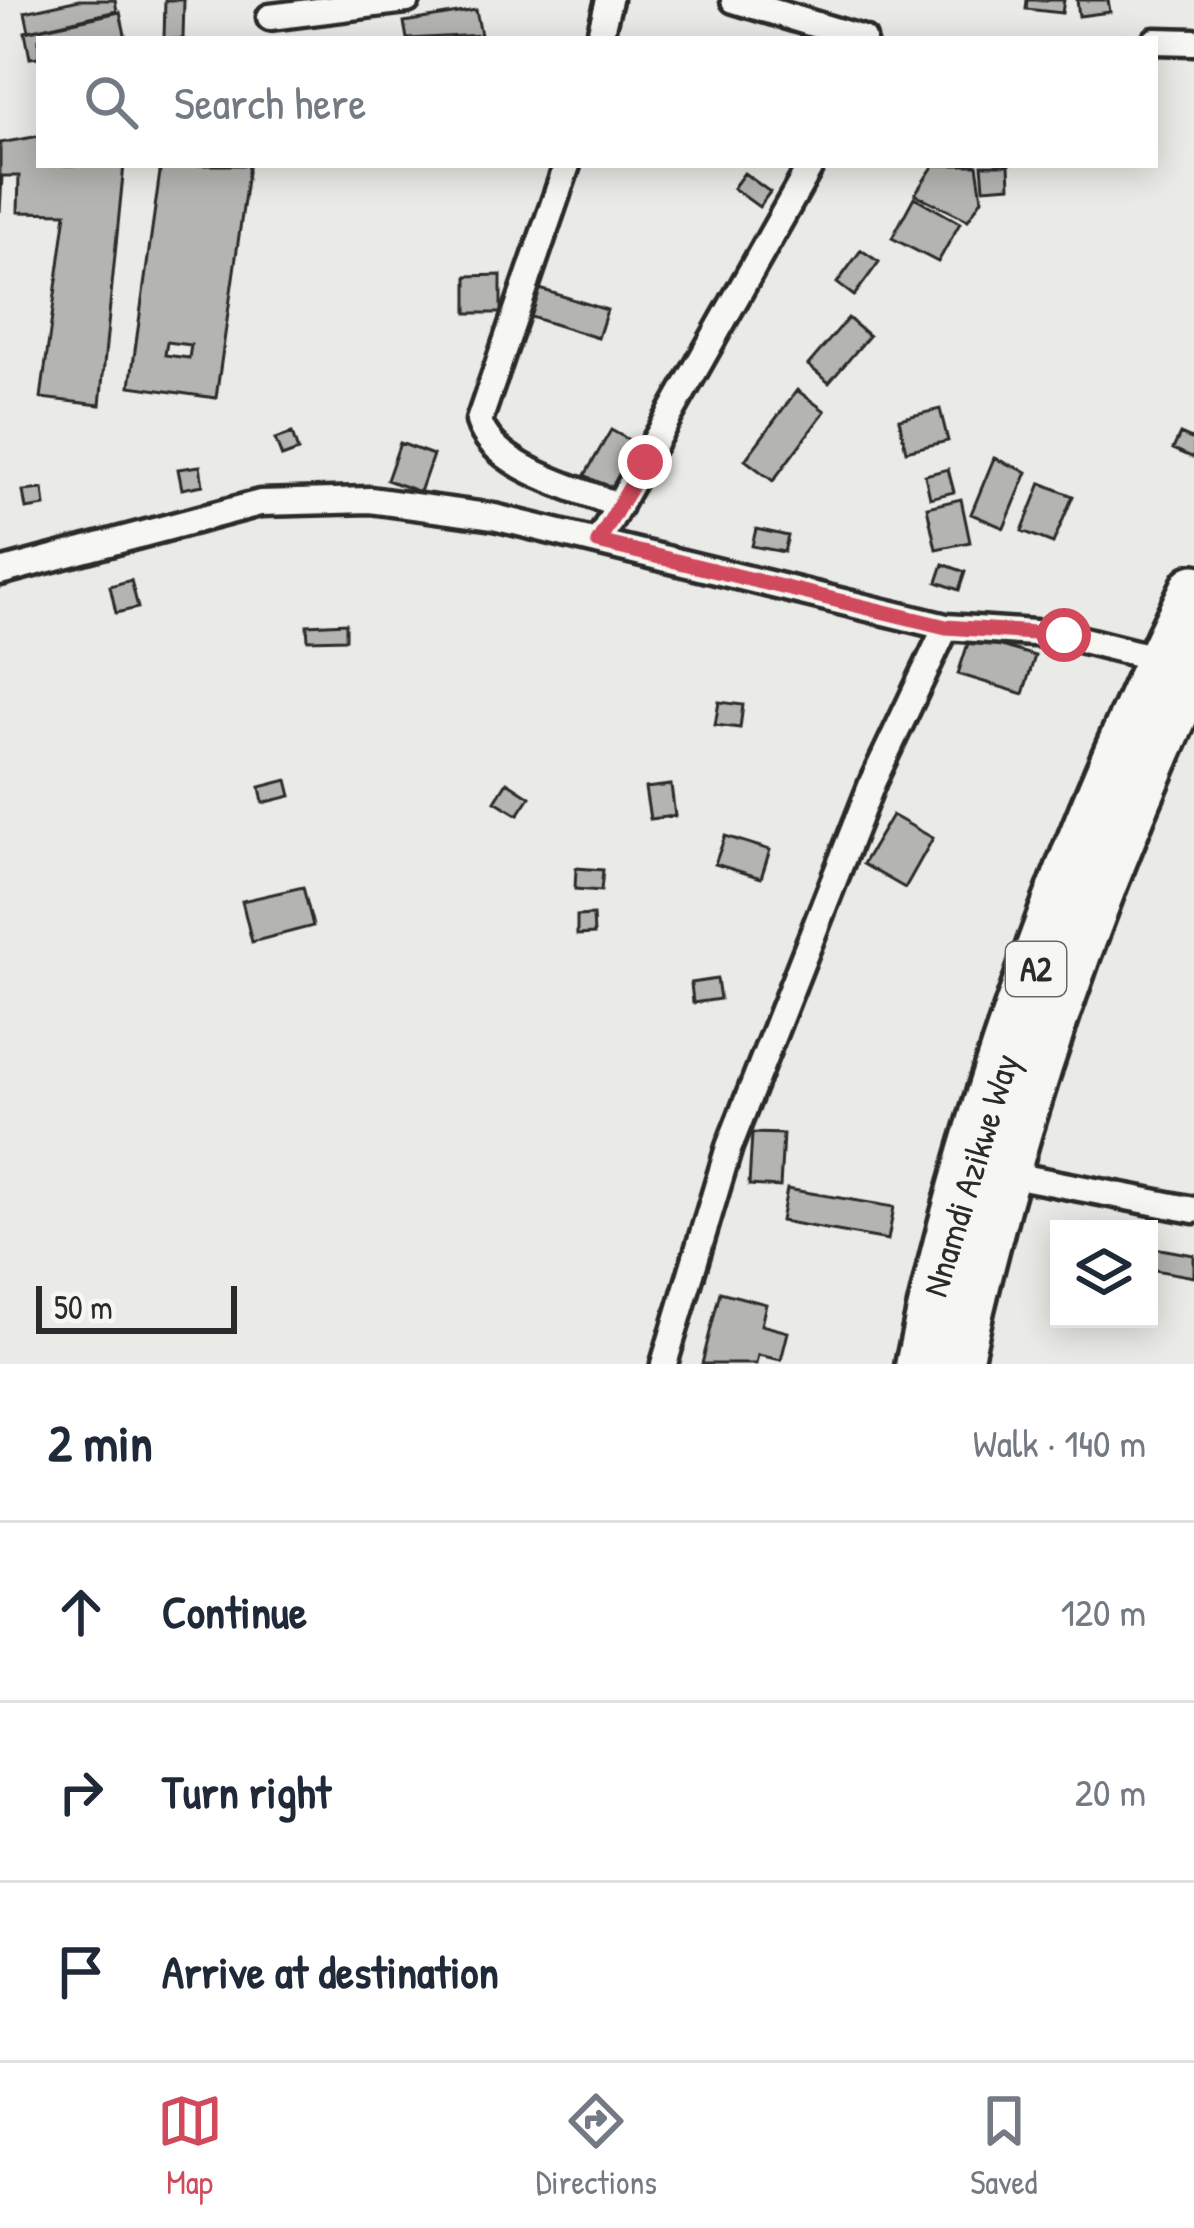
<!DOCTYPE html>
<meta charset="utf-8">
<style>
:root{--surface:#fff;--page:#f6f6f7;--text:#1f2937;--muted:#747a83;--line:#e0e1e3;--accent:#d1495b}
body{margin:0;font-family:"Patrick Hand",sans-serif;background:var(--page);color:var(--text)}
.controls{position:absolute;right:36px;bottom:36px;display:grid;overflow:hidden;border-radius:0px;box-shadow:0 6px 30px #0003}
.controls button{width:108px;height:108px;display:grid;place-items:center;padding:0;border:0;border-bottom:3px solid var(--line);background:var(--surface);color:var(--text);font:60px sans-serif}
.scale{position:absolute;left:36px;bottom:30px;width:201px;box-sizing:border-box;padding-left:12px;border:6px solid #2b2b2b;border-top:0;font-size:33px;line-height:42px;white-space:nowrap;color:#2b2b2b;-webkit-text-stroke:9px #f6f6f2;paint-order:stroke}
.stop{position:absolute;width:36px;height:36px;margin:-27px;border:9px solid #d1495b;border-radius:50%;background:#fff}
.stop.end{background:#d1495b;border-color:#fff;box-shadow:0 3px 12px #0008}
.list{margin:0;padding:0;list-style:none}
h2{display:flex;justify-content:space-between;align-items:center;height:156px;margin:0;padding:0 48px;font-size:51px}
h2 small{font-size:39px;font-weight:400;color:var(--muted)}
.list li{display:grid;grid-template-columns:78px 1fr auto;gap:36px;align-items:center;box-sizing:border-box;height:180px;padding:0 48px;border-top:3px solid var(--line)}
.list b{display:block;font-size:45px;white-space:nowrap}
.list em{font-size:39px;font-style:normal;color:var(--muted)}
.icon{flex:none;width:66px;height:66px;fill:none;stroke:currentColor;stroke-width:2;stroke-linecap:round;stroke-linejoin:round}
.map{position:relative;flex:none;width:1194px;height:1364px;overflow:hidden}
.search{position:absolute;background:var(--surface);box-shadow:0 6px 30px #0003;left:36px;right:36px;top:36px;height:132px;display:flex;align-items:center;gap:30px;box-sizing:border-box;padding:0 42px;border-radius:0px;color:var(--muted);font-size:45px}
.sheet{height:696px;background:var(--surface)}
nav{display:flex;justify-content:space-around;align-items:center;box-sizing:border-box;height:168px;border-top:3px solid var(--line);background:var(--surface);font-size:33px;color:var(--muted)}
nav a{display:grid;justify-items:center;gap:6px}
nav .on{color:var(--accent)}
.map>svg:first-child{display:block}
.building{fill:#b4b4b1;stroke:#2b2b2b;stroke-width:3;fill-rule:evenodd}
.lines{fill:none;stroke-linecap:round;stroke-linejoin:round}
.street-casing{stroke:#2b2b2b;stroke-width:33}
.highway-casing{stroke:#2b2b2b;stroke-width:54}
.street{stroke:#f6f6f2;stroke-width:24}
.highway{stroke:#f6f6f2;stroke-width:45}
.route{stroke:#d1495b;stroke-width:15}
.labels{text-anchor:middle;stroke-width:9;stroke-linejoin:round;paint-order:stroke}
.shield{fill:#f6f6f2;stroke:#686867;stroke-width:3}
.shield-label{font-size:33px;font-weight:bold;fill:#2b2b2b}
.street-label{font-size:36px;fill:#2b2b2b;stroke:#f6f6f2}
</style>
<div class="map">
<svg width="1194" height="1364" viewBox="0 0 1194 1364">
<rect width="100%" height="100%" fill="#eaeae6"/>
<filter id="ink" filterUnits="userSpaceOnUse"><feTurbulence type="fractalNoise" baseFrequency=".00833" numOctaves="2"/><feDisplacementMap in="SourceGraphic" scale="24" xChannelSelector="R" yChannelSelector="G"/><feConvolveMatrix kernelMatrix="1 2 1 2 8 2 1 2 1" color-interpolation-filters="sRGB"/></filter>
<g filter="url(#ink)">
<path class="building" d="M79,0H115L117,11L29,31L25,12Z
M165,0H184L183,39H164Z
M1027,0H1064L1062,13L1026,9Z
M1077,0H1108L1110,12L1079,16Z
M476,10L481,35L407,39L404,22Z
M120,12L126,39H39V57L30,58L25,32Z
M39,136V165H124L100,405L41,398L66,213L18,212L19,176H2L0,212V143Z
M161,165H249L216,398L130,386ZM167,342L191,345L189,358L165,355Z
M934,165H977L982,199L968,220L915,194Z
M982,165H1009L1010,186L984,188Z
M744,173L770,192L759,207L733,188Z
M914,197L960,223L938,262L892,238Z
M861,250L879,262L854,296L837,283Z
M501,275V313H467V276Z
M540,289L607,310L598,338L531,317Z
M848,318L869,336L829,383L808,365Z
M797,390L825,411L773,481L745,460Z
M940,409L948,441L906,451L899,419Z
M611,430L638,445L611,490L585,475Z
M292,433L298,451L282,457L275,439Z
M1180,434L1194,440V458L1173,449Z
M400,443L433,455L420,492L387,480Z
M994,458L1027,472L1004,528L971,514Z
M200,466L203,485L182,489L178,469Z
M948,469L954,492L930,498L925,475Z
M1041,483L1073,496L1053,543L1022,531Z
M43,489L45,506L26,509L23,491Z
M961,499L970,542L936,549L927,507Z
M756,529L788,536L784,552L752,546Z
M943,564L965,572L959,590L937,582Z
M131,580L138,608L116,613L110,586Z
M346,623V639L308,640L307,625Z
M970,637L1035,656L1023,694L958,674Z
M719,702L743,705L740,728L715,725Z
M287,780L291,796L263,803L260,787Z
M507,782L530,797L518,815L495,801Z
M671,785L675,816L650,819L645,788Z
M892,815L933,838L905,888L863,864Z
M725,836L770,850L761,878L715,864Z
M576,868L603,870L601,891L575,889Z
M303,887L313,926L252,942L242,901Z
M593,915L594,934L577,935V916Z
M717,979L720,999L693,1003L691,983Z
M752,1133L783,1134L780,1187L749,1185Z
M787,1189L894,1207L888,1240L781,1221Z
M1149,1247L1194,1255V1277L1149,1269Z
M720,1292L766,1304L761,1325L788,1332L781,1360L758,1355L756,1364H702Z"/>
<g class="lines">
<defs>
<path id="street" d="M734,0L863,39
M270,17L407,0
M599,39L609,0
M1155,41L1194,42
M567,165L479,421C494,469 575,487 619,506
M598,542L811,165
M0,572L260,503L370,500L494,517L946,627L1063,635L1159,659
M1007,1174L1194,1210
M664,1364L729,1147L873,781L946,627"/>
<path id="highway" d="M919,1364C972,1106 1076,824 1194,588
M958,1364C1010,1125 1091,894 1194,672"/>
</defs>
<use href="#street" class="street-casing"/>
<use href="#highway" class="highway-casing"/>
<use href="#street" class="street"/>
<use href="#highway" class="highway"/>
</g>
</g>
<g class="lines" filter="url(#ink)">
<path class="route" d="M645,462L598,542L946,627L1064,635"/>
</g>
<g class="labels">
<rect class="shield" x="1006" y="942" width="60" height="54" rx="9"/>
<g class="shield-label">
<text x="1036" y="981">A2</text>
</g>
<g class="street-label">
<text transform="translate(970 1175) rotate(-73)" y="13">Nnamdi Azikwe Way</text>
</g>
</g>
</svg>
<div class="controls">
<button><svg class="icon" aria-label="layers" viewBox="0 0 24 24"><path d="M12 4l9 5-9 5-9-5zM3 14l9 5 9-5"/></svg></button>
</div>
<div class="scale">50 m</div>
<div class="stop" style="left:1064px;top:635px"></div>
<div class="stop end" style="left:645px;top:462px"></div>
<div class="search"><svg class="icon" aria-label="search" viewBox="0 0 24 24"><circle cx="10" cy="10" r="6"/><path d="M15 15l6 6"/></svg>Search here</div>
</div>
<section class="sheet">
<h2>2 min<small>Walk · 140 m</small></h2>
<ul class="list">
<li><svg class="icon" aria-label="ahead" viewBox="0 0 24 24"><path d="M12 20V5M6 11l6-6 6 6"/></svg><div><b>Continue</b></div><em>120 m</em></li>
<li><svg class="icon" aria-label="right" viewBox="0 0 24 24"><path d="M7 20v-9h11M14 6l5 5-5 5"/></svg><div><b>Turn right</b></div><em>20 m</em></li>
<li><svg class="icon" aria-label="arrive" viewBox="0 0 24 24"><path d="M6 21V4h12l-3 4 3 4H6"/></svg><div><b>Arrive at destination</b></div></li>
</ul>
</section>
<nav>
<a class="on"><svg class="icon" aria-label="map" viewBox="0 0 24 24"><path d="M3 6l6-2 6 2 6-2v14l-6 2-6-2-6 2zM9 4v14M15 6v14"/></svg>Map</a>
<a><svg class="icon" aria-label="directions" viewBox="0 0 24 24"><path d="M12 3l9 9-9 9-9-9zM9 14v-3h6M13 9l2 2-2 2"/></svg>Directions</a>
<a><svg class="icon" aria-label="saved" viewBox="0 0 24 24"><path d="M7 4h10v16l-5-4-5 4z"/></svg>Saved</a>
</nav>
